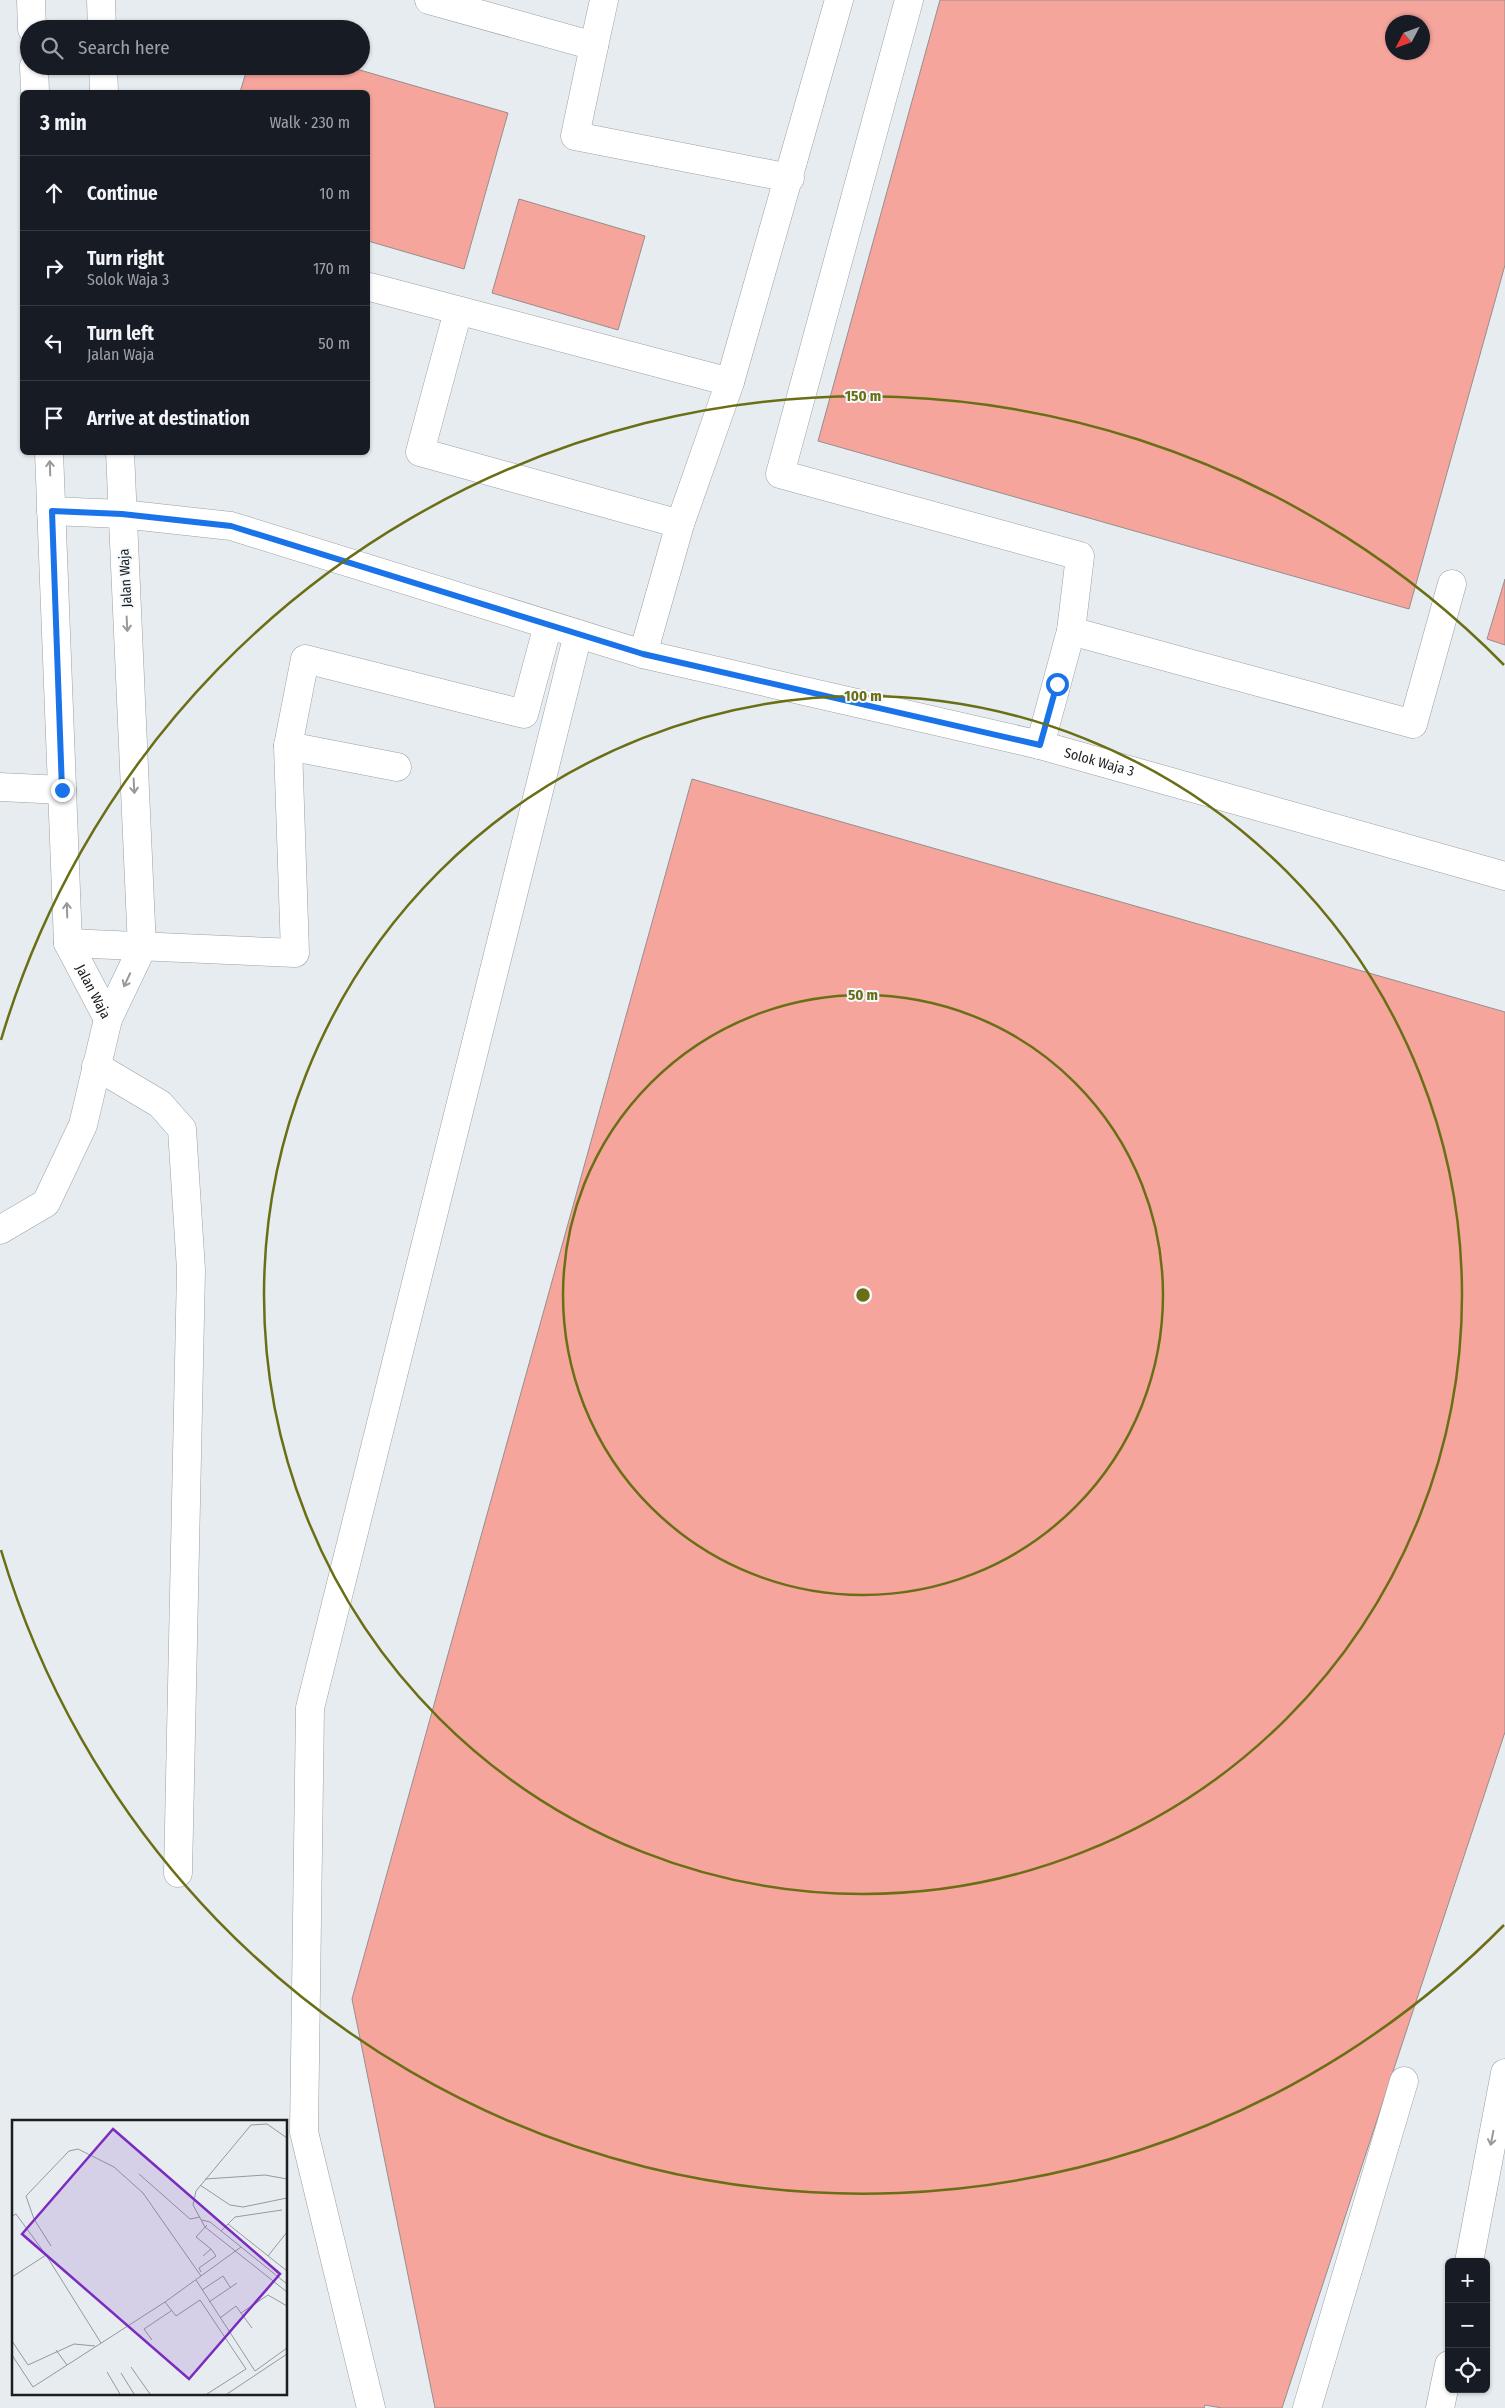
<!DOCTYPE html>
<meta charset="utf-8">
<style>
:root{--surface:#171b24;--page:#20242c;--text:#f1f3f6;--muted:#9ea1a6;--line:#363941}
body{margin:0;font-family:"Fira Sans Condensed",sans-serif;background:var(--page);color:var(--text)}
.controls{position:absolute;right:15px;bottom:15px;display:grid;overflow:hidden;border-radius:8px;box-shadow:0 1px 4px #0004}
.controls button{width:45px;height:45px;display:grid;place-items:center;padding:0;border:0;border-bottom:1px solid var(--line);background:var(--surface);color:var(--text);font:25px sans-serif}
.compass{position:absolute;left:1385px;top:15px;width:45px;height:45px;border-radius:50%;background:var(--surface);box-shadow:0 1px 4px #0004;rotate:229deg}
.stop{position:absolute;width:15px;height:15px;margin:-11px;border:4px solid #1a73e8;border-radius:50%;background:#fff}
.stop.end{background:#1a73e8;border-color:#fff;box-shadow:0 1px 5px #0008}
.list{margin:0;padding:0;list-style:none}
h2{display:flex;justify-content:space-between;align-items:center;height:65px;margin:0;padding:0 20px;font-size:21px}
h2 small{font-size:16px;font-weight:400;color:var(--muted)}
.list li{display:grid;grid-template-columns:32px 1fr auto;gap:15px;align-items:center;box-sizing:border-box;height:75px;padding:0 20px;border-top:1px solid var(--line)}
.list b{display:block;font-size:19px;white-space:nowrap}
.list p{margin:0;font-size:16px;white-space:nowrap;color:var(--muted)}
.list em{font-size:16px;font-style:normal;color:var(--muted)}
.icon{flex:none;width:28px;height:28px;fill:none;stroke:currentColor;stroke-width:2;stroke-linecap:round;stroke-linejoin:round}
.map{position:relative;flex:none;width:1505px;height:2408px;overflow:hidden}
.search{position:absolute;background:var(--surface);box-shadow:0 1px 4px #0004;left:20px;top:20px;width:350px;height:55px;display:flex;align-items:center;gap:12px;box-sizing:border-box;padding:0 18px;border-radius:28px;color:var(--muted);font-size:19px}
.panel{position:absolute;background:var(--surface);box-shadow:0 1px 4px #0004;left:20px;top:90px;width:350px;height:365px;border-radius:8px}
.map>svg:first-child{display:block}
.building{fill:#f6a59c;stroke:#958e8e;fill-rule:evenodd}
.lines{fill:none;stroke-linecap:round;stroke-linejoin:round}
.minor-casing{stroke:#9ba0a4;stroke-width:29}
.minor{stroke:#fff;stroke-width:28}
.oneway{stroke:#98999a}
.route{stroke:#1a73e8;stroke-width:6}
.ring{fill:none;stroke:#6a6f15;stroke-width:2.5}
.labels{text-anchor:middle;stroke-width:4;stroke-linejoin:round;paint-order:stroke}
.street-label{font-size:14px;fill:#1b1d1e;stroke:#f4f9fe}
.inset-road{fill:none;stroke:#95999c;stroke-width:1}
.view{fill:#7b2cbf;fill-opacity:0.15;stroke:#7b2cbf;stroke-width:2.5}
.inset-edge{fill:none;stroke:#1b1d1e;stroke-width:2.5}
.centre{fill:#6a6f15;stroke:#f4f9fe;stroke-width:2.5}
.ring-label{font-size:15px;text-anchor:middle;font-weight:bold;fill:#6a6f15;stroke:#f4f9fe;stroke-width:4;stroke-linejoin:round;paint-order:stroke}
</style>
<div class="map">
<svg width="1505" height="2408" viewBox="0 0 1505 2408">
<rect width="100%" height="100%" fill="#e7ecf0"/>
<path class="building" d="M940,0H1505V265L1409,609L818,441ZM1392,22H1422V52H1392Z
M248,66H346L508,113L464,269L368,241V92H240Z
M519,199L645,236L618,330L492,293Z
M1505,579V645L1487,639Z
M692,779L1505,1012V1732L1282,2408H1222L1205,2405L1204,2408H435L352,1999Z"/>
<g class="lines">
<defs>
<g id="minor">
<path d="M31,0L32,29"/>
<path d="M101,0L102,29"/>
<path d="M429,0L594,46L604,0"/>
<path d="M909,0L780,474L1080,556L1071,631L1040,745"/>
<path d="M594,46L575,136L790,178"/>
<path d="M34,66L35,92"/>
<path d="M103,66L104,92"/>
<path d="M370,287L730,382"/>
<path d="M458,311L420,452L680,524"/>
<path id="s1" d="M49,452L68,943L108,1019"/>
<path id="s2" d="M51,511L122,514L231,526L643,654L1040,745L1505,876"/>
<path d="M1071,631L1413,724L1452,584"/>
<path d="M643,654L680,524L730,382L839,0"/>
<path d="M288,746L305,659L524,714L548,625"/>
<path d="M0,787L62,790"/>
<path d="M68,943L295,953L288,746L397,767"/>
<path d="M96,1066L160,1104L182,1129L191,1270L178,1873"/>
<path d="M0,1230L46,1203L83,1125L108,1019L142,948L120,452"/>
<path d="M1469,2262L1505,2073"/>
<path d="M371,2408L304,2132L310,1708L578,634"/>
<path d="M1307,2408L1404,2081"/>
<path d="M1440,2408L1449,2365"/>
</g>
</defs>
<use href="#minor" class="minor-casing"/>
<use href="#minor" class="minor"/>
</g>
<defs><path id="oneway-shaft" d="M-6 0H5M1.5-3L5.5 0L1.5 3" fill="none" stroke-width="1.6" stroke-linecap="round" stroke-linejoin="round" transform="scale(1.25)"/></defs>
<g class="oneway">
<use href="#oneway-shaft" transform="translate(50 468) rotate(-92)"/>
<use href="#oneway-shaft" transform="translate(127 624) rotate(87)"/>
<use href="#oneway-shaft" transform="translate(134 786) rotate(87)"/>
<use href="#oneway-shaft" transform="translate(67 910) rotate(-92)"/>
<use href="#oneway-shaft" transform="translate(127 980) rotate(115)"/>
<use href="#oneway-shaft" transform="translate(1492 2138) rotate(101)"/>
</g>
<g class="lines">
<path class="route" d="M62,790L52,511L122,514L231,526L643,654L1040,745L1057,684"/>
</g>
<g class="ring">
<circle cx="863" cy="1295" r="300"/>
<circle cx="863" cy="1295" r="599"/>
<path d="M1504 1925A899 899 0 0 1 1 1550M1 1040A899 899 0 0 1 1504 665"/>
</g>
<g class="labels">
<g class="street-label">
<text transform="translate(125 578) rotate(-93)" y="5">Jalan Waja</text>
<text dy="5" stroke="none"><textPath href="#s2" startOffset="1081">Solok Waja 3</textPath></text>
<text dy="5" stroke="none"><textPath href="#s1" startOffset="546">Jalan Waja</textPath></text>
</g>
</g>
<g transform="translate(12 2120)">
<rect width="275" height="275" fill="#e7ecf0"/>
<path class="inset-road" d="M275,18L255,4L239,5L184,71L181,85L193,107L275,172M127,54L178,99L188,97M193,59L253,55L275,59M188,65L218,85L231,87L275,78M0,96L4,94L34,135L89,223M190,100L198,102L275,164M216,104L275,151M209,111L223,97L270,90M39,126L22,99L14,76L57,31L66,29L102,47L131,73L189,156M191,136L199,129L184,117L195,105M256,136L275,112M189,152L187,148L204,136L199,129M0,157L34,135M184,160L243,251L275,228M190,170L211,156L218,167M153,182L164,196L188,180L234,249L195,274M197,182L225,163M208,198L224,186L229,193M240,208L229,193L256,175L275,186M140,220L132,209L159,191M0,221L16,245L62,224L83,226M44,230L55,245M0,235L21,267M119,247L138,274M95,252L108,274M109,253L122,274M21,267L153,182L229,127M215,274L275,234"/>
<path class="view" d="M101,9L268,154L177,259L10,114Z"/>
<rect width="275" height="275" class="inset-edge"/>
</g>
<circle cx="863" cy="1295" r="8" class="centre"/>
<g class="ring-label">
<text x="863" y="401">150 m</text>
<text x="863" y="701">100 m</text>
<text x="863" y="1000">50 m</text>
</g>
</svg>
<div class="controls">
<button>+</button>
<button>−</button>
<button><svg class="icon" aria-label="locate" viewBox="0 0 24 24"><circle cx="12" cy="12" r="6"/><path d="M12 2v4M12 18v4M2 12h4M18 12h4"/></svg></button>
</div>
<svg class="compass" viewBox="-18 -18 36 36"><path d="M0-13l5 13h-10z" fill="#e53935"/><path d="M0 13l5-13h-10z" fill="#9ea1a6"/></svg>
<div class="stop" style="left:1057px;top:684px"></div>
<div class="stop end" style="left:62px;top:790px"></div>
<div class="search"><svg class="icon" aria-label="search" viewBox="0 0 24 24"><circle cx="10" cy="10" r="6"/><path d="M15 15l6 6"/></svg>Search here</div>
<section class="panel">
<h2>3 min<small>Walk · 230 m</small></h2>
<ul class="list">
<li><svg class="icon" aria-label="ahead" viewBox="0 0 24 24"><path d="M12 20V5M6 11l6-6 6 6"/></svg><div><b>Continue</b></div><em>10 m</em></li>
<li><svg class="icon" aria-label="right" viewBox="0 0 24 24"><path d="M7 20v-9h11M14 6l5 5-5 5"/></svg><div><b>Turn right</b><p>Solok Waja 3</p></div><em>170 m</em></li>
<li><svg class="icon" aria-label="left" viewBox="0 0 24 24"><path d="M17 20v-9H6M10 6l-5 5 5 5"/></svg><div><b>Turn left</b><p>Jalan Waja</p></div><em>50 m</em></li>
<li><svg class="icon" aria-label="arrive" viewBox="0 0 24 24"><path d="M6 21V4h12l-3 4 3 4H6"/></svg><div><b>Arrive at destination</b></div></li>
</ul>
</section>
</div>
